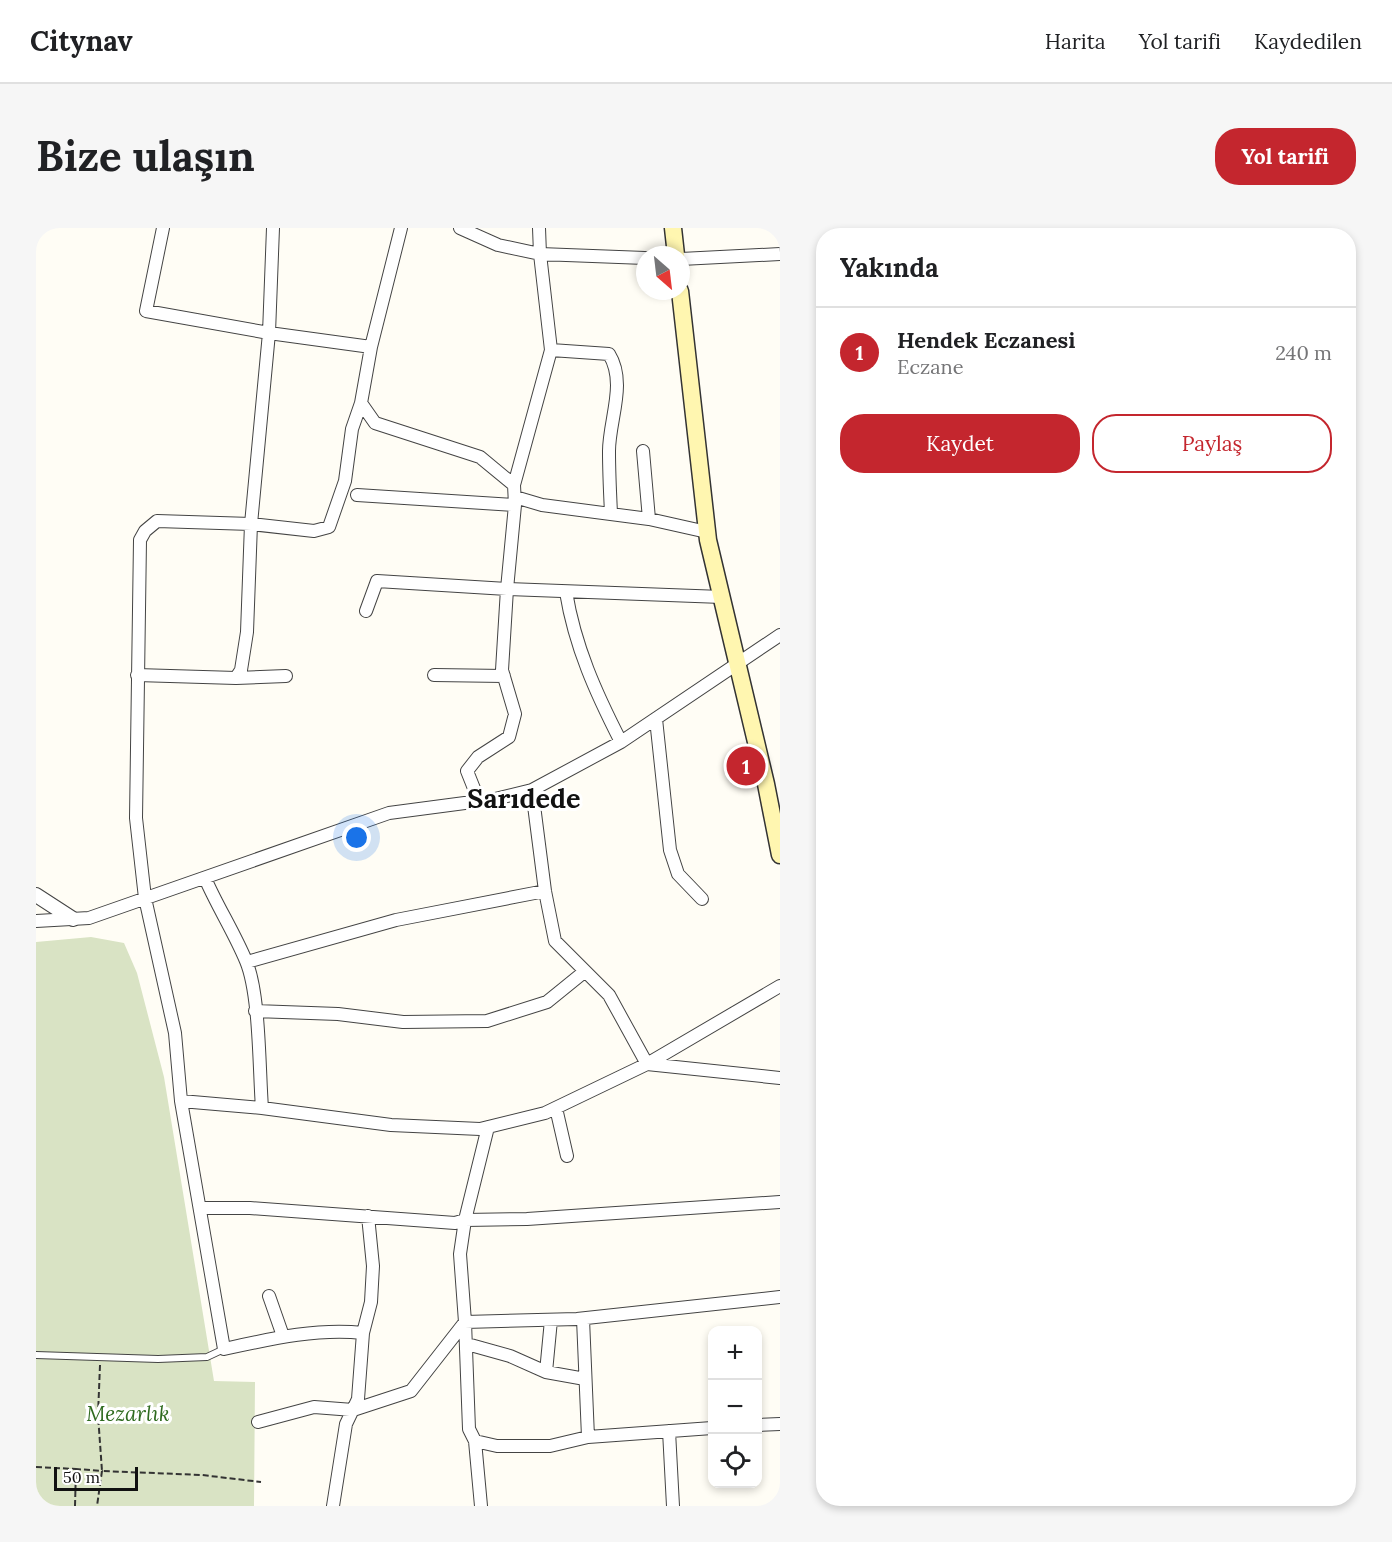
<!DOCTYPE html>
<html lang="tr">
<meta charset="utf-8">
<style>
:root{--surface:#fff;--page:#f6f6f6;--text:#202124;--muted:#757577;--line:#e0e0e0;--accent:#c4262e}
body{margin:0;font-family:Lora,serif;background:var(--page);color:var(--text)}
.controls{position:absolute;right:18px;bottom:18px;display:grid;overflow:hidden;border-radius:12px;box-shadow:0 3px 9px #0003}
.controls button{width:54px;height:54px;display:grid;place-items:center;padding:0;border:0;border-bottom:2px solid var(--line);background:var(--surface);color:var(--text);font:30px sans-serif}
.compass{position:absolute;left:600px;top:18px;width:54px;height:54px;border-radius:50%;background:var(--surface);box-shadow:0 3px 9px #0003;rotate:152deg}
.scale{position:absolute;left:18px;bottom:15px;width:84px;box-sizing:border-box;padding-left:6px;border:3px solid #111;border-top:0;font-size:16px;line-height:21px;white-space:nowrap;color:#111;-webkit-text-stroke:4px #fff;paint-order:stroke}
.you{position:absolute;left:321px;top:610px;width:21px;height:21px;margin:-15px;border:4px solid #fff;border-radius:50%;background:#1a73e8;box-shadow:0 0 0 9px #1a73e833}
.badge{display:grid;place-items:center;width:39px;height:39px;border-radius:50%;background:var(--accent);color:#fff;font-size:20px;font-weight:700}
.pin{position:absolute;translate:-50% -50%;border:3px solid #fff;box-shadow:0 2px 6px #0006}
.list{margin:0;padding:0;list-style:none}
h2{display:flex;justify-content:space-between;align-items:center;height:78px;margin:0;padding:0 24px;font-size:26px}
h2 small{font-size:20px;font-weight:400;color:var(--muted)}
.list li{display:grid;grid-template-columns:39px 1fr auto;gap:18px;align-items:center;box-sizing:border-box;height:90px;padding:0 24px;border-top:2px solid var(--line)}
.list b{display:block;font-size:22px;white-space:nowrap}
.list p{margin:0;font-size:20px;white-space:nowrap;color:var(--muted)}
.list em{font-size:20px;font-style:normal;color:var(--muted)}
.actions{display:flex;gap:12px;padding:18px 24px}
.actions a{flex:1;padding:14px 0;border:2px solid var(--accent);border-radius:24px;text-align:center;font-size:21px;color:var(--accent)}
.actions .main{background:var(--accent);color:#fff}
.icon{flex:none;width:33px;height:33px;fill:none;stroke:currentColor;stroke-width:2;stroke-linecap:round;stroke-linejoin:round}
.map{position:relative;flex:none;width:744px;height:1278px;overflow:hidden;border-radius:24px}
header{display:flex;align-items:center;gap:36px;box-sizing:border-box;height:84px;padding:0 30px;background:var(--surface);border-bottom:2px solid var(--line)}
header strong{font-size:28px}
nav{display:flex;gap:33px;margin-inline-start:auto;font-size:21px}
.intro{display:flex;align-items:center;justify-content:space-between;box-sizing:border-box;height:144px;padding:0 36px}
h1{margin:0;font-size:42px}
.button{padding:15px 27px;border-radius:24px;background:var(--accent);color:#fff;font-size:21px;font-weight:700}
main{display:flex;gap:36px;padding:0 36px}
aside{flex:1;background:var(--surface);border-radius:24px;box-shadow:0 3px 9px #0003}
.map>svg:first-child{display:block}
.cemetery{fill:#d9e3c4}
.lines{fill:none;stroke-linecap:round;stroke-linejoin:round}
.service-casing{stroke:#444;stroke-width:8}
.minor-casing{stroke:#444;stroke-width:14}
.tertiary-casing{stroke:#444;stroke-width:16}
.secondary-casing{stroke:#333;stroke-width:19}
.path{stroke:#333;stroke-width:2;stroke-dasharray:6 3;stroke-linecap:butt}
.service{stroke:#fff;stroke-width:6}
.minor{stroke:#fff;stroke-width:12}
.tertiary{stroke:#fff;stroke-width:14}
.secondary{stroke:#fff6b0;stroke-width:16}
.labels{text-anchor:middle;stroke-width:6;stroke-linejoin:round;paint-order:stroke}
.park-label{font-size:21px;font-style:italic;fill:#2f6b1f;stroke:#fff}
.district-label{font-size:27px;font-weight:bold;fill:#111;stroke:#fff}
</style>
<header>
<strong>Citynav</strong>
<nav><a>Harita</a><a>Yol tarifi</a><a>Kaydedilen</a></nav>
</header>
<div class="intro"><h1>Bize ulaşın</h1><a class="button">Yol tarifi</a></div>
<main>
<div class="map">
<svg width="744" height="1278" viewBox="0 0 744 1278">
<rect width="100%" height="100%" fill="#fffdf5"/>
<path class="cemetery" d="M55,709L88,715L101,745L128,849L178,1153L219,1154L218,1278H0V714Z"/>
<g class="lines">
<defs>
<path id="service" d="M0,1127L122,1131L171,1129L188,1121"/>
<path id="minor" d="M127,0L110,83L233,105L237,0
M424,0L462,17L504,26L515,122L478,257L479,277L471,361L686,369
M503,0L504,26L609,30
M645,31L744,26
M515,122L573,126C591,155 573,192 573,223C573,244 574,265 575,285
M325,175L339,195L444,229L478,257
M607,223L613,291
M321,267L479,277
M479,269L506,277L613,291L671,304
M530,364C539,419 560,465 585,514
M330,383L341,353L471,361L466,442L479,486L473,509L442,529L431,543L443,573
M101,447L200,450L205,442L211,404L215,296L233,105L335,119
M398,447L468,448
M200,450L250,448
M620,491L634,622L642,646L666,671
M496,562L509,663L519,713L573,767L611,836L744,758
M169,650C181,678 198,704 210,733C224,766 223,841 226,880
M0,693L53,690L353,585L459,571L496,562L585,514L744,407
M211,734L360,692L509,663
M219,783L302,786L367,794L451,793L511,774L548,744
M145,873L139,805L109,670L100,590L104,312L109,303L121,293L215,296L278,303L293,299L309,253L316,201L325,175L335,119L365,0
M520,880L531,928
M164,980H214L419,995L429,992L491,991L744,974
M233,1068L247,1108
M547,1091L552,1209
M515,1092L510,1144L549,1151
M327,1105L335,1074L337,1038L332,988
M431,1116L474,1128L510,1144
M222,1194L278,1179L317,1182L375,1163L429,1094L424,1026L429,992L452,899
M722,1197L744,1196
M676,1200L552,1209L514,1218H461L439,1213L433,1201L429,1094L541,1091L744,1069
M633,1203L637,1278
M439,1213L445,1278
M297,1278L310,1196L322,1171L327,1105C280,1100 234,1111 188,1121L145,873L226,880L355,897L444,901L509,885L611,836L744,850"/>
<path id="tertiary" d="M0,667L37,691"/>
<path id="secondary" d="M637,0L640,27
M644,63L672,312L730,556L744,627"/>
</defs>
<use href="#service" class="service-casing"/>
<use href="#minor" class="minor-casing"/>
<use href="#tertiary" class="tertiary-casing"/>
<use href="#secondary" class="secondary-casing"/>
<path class="path" d="M64,1137L62,1187L66,1243L166,1247L225,1254
M0,1239L40,1241
M39,1278L40,1241L66,1243L61,1278"/>
<use href="#service" class="service"/>
<use href="#minor" class="minor"/>
<use href="#tertiary" class="tertiary"/>
<use href="#secondary" class="secondary"/>
</g>
<g class="labels">
<g class="park-label">
<text x="92" y="1193">Mezarlık</text>
</g>
<g class="district-label">
<text x="488" y="580">Sarıdede</text>
</g>
</g>
</svg>
<div class="controls">
<button>+</button>
<button>−</button>
<button><svg class="icon" aria-label="locate" viewBox="0 0 24 24"><circle cx="12" cy="12" r="6"/><path d="M12 2v4M12 18v4M2 12h4M18 12h4"/></svg></button>
</div>
<svg class="compass" viewBox="-18 -18 36 36"><path d="M0-13l5 13h-10z" fill="#e53935"/><path d="M0 13l5-13h-10z" fill="#757577"/></svg>
<div class="scale">50 m</div>
<div class="you"></div>
<div class="pin badge" style="left:710px;top:538px">1</div>
</div>
<aside>
<h2>Yakında<small></small></h2>
<ul class="list">
<li><span class="badge">1</span><div><b>Hendek Eczanesi</b><p>Eczane</p></div><em>240 m</em></li>
</ul>
<div class="actions"><a class="main">Kaydet</a><a>Paylaş</a></div>
</aside>
</main>
